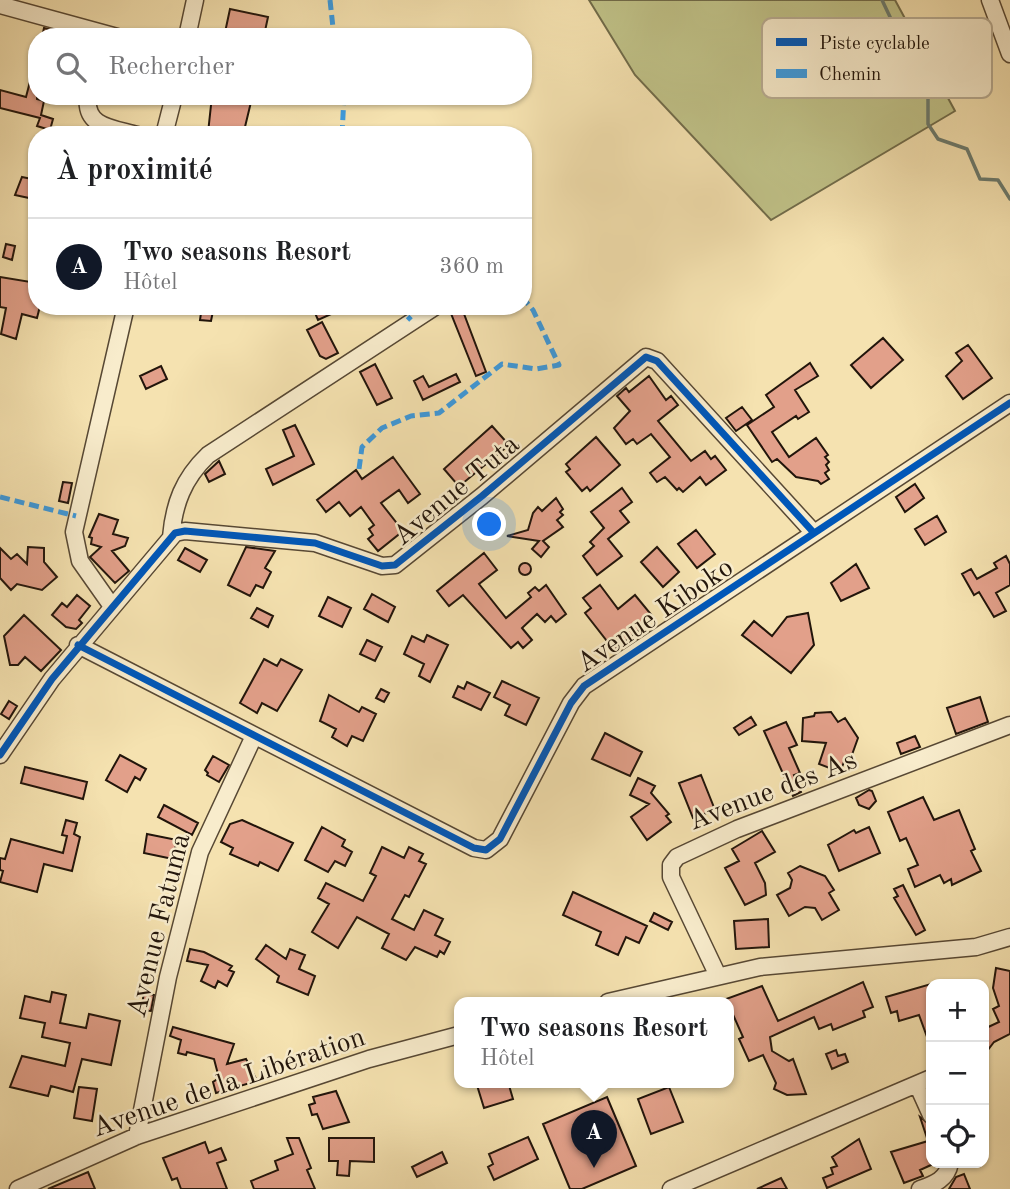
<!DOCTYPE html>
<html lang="fr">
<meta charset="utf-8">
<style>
:root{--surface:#fff;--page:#f6f6f6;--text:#202124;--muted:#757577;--line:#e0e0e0;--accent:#111827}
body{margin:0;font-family:"Old Standard TT",serif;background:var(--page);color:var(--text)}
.controls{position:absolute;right:21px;bottom:21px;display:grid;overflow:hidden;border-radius:14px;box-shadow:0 2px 5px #0004}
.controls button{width:63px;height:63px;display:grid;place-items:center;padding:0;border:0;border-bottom:2px solid var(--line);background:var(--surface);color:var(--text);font:35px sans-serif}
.you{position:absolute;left:490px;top:525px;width:24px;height:24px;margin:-18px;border:5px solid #fff;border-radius:50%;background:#1a73e8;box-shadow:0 0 0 10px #1a73e833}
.badge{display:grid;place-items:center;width:46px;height:46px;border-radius:50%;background:var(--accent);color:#fff;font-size:23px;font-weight:700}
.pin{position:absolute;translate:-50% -58px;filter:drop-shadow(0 2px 4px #0008)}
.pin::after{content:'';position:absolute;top:37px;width:24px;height:21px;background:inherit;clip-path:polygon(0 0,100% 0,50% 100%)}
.popup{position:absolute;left:454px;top:997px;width:280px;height:91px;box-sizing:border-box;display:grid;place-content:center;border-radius:14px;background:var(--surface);filter:drop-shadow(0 2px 5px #0005);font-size:23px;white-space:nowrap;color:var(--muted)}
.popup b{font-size:26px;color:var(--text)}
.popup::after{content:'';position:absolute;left:50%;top:100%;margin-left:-14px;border:14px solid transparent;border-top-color:var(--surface)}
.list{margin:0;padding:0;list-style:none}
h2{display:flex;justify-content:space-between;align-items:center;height:91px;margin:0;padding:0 28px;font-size:30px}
h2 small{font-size:23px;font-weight:400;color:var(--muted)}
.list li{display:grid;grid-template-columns:46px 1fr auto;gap:21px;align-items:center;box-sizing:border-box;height:98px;padding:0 28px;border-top:2px solid var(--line)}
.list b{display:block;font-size:26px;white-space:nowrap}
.list p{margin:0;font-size:23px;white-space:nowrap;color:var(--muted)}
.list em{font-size:23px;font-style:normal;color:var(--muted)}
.icon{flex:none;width:38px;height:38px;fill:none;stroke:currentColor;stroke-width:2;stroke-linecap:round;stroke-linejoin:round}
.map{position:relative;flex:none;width:1010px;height:1189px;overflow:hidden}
.search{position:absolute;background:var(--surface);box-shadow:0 2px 5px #0004;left:28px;top:28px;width:504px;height:77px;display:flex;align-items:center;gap:18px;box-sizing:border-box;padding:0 24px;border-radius:28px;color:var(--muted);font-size:26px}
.panel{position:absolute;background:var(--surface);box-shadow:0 2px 5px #0004;left:28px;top:126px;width:504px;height:189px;border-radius:28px}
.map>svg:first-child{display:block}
.green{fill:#c0c288;stroke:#716c4a;stroke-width:2}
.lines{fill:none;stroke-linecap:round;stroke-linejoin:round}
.stream{stroke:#6b7a6d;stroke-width:3.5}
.building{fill:#e2a08a;stroke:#22150b;stroke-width:2}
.minor-casing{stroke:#574834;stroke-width:19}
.minor{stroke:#f8eccc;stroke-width:16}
.quiet{stroke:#3c9ade;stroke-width:5;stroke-dasharray:10 5;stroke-linecap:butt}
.cycleway-casing{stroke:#f8eccc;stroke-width:11}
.cycleway{stroke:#0057b8;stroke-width:7}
.labels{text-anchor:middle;stroke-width:5;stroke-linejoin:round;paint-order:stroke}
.street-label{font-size:28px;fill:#22150b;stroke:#f8eccc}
.key{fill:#f8eccc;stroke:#b8ac92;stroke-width:2}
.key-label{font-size:19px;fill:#22150b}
</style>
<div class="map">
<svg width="1010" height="1189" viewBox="0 0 1010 1189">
<rect width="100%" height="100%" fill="#f5e2b0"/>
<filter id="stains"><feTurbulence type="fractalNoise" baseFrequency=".00286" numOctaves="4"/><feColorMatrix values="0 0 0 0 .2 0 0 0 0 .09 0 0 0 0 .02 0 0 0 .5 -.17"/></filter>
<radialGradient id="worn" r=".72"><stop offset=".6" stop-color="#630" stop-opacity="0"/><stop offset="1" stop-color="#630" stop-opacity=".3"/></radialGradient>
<path class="green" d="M589,0H895L955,111L771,220L635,75Z"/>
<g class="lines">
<path class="stream" d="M882,0L928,97V124L938,139L967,149L980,179L998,180L1010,199"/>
</g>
<path class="building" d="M230,9L268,17L265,31H262L261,37H224Z
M44,28L76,37H42Z
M33,70H37V99L44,101L41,115L53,119L50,130L37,126L40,118L0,108V90L26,97Z
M212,96H249L248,101L251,102L244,131L240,130L239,135L208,133Z
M22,177L32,179L29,198L15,195Z
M6,244L15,246L12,260L3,257Z
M0,277L37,283V306H40L37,318L22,314L16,339L1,334L6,308L0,307Z
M202,306H214L211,321L200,320Z
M312,306H349L318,320Z
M448,306H461L486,372L476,376Z
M322,322L338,353L326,359L320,356L307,330Z
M883,338L903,360L871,388L851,365Z
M968,345L992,378L963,399L946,376L962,361L956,353Z
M810,363L818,376L795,390L809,412L798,419L796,416L772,432L789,457L816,438L828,455L825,457L829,462L826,465L829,470L825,473L829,479L821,484L818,481L796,477L777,459L772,462L747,425L774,407L766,395Z
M375,364L392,398L377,405L360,372Z
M161,366L167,379L146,389L140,376Z
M456,374L460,382L423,400L414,381L423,376L429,387Z
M649,376L666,400L671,396L678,405L658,421L691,461L705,451L711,459L715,456L726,470L706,485L700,477L683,492L679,488L677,490L665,477L657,482L650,473L670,457L651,434L637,444L633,439L626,444L614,428L630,411L617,396L626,388L629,392Z
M742,407L752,420L736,431L726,418Z
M295,425L314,464L273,485L266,469L294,456L283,430Z
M492,426L509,445L462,484L459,481L456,483L444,469Z
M596,437L620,465L590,491L587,487L582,491L566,472L570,469L566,464Z
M393,457L420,494L408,503L399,490L381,503L403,531L378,551L368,539L373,535L369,529L374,525L361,507L350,516L339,502L326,512L317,500L356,470L362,479Z
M219,461L225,474L209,482L205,474Z
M63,482L72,483L68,503L59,501Z
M915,484L924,498L905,512L896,497Z
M622,488L632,502L620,511L629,522L608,539L622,556L597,575L583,556L594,546L590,542L604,528L591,512Z
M556,498L563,509L560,512L563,515L557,520L563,527L543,541L549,547L541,557L532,549L539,541L507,536L528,530L533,513L538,507L542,511Z
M99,514L118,520L113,534L128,538L125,546L112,551L129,571L115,583L90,557L101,547L91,544L92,538L89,537Z
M937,516L946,532L925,545L915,529Z
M696,530L715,554L697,568L678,544Z
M28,547L44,548V562L57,577L42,590L17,584L11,590L0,578V548L11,559L17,554L27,564Z
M246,547L275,551L265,568L271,572L263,588L256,585L250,596L228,585Z
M657,547L679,572L663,587L641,562Z
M185,548L207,560L200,572L178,560Z
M484,553L497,570L479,584L506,618L531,597L528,593L535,587L539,591L546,585L566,614L556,622L551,616L545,622L537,614L522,628L532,640L523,648L518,642L511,648L463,595L449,606L437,591Z
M1006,556L1010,564V585L996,593L1006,611L994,617L979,592L974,595L962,574L971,569L977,579L997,568L994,563Z
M519 569a6 6 0 1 1 12 0a6 6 0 1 1-12 0Z
M856,564L869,588L841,601L831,583Z
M600,585L618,609L635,595L654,618L614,650L585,613L591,608L583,598Z
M372,594L395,607L388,622L364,609Z
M77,595L90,606L79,620L82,623L76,629L66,627L52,615L62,603L67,607Z
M328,597L351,608L342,627L319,616Z
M257,608L273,616L268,627L251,618Z
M808,613L814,645L791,673L742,635L754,621L772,636L787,617Z
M24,615L61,650L41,671L25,657L18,665H10L4,636Z
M427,635L448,645L430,682L419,676L424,664L404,654L412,636L424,642Z
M367,640L382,647L375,661L360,654Z
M264,659L277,666L281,659L302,670L277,711L262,703L257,713L240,703Z
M502,681L539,698L526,725L505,715L510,705L494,697Z
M467,682L490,693L481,710L453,697L458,686L464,689Z
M381,689L389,693L384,702L376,698Z
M329,695L359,712L362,707L376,714L363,741L352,736L347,746L332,737L336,729L320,721Z
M980,697L988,722L956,734L947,708Z
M9,701L17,706L9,719L1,714Z
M831,712L838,722L845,718L858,738L849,763L844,762L840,772L819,764L826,743L802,741L803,718L814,716L815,713Z
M751,717L756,725L739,735L734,728Z
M786,722L797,745L789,748L800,773L794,775L801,792L793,796L764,731Z
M605,733L642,752L630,776L592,759Z
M915,736L920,747L901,754L897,743Z
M120,755L146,769L140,780L135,777L127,792L106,780Z
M213,756L229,765L219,782L207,775L208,773L205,770Z
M25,767L87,782L83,799L21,783Z
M701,775L715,810L693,818L679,783Z
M638,778L655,786L651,793L669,814L666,816L671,822L647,840L631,817L649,804L630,795Z
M869,790L872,791L876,801L869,809L859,805L856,798Z
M923,797L934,820L959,810L975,849L971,851L981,871L952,885L951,879L944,883L940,875L915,887L908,869L918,865L906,838L900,841L888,812Z
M164,805L198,823L192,835L158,817Z
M66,820L77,823L74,834L80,837L72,871L44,864L37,892L0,882L3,871L0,870V858L5,859L11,839L63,853L67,836L62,835Z
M242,820L293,843L278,871L260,862L258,866L230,854L233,848L221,842L230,824Z
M322,827L345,840L342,846L352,852L345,866L335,861L328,872L305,860Z
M869,827L880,853L839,871L828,845L854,830L856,833Z
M762,831L775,852L755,863L765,883L766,895L745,905L725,868L739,861L732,849Z
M147,834L177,840L173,859L144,853Z
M382,847L404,858L409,847L423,854L419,861L426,864L409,897L405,895L392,919L414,930L424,910L443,919L435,935L450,942L444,954L440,951L437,957L415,947L406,960L382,948L389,934L357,917L338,948L312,932L329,904L318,898L326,883L363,901L376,876L370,873Z
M800,866L825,876L834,890L829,893L839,910L822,920L815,908L805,907L789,916L777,895L790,888L792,880L788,873Z
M903,885L925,930L916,935L894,898L898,896L894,889Z
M573,892L647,926L639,943L626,937L618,955L596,945L601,932L563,915Z
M654,913L672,922L668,930L650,921Z
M768,919L769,947L736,949L734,921Z
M266,945L286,959L290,949L305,955L299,969L315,976L308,995L277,982L279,976L256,959Z
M190,949L204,952L232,966L229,970L234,972L227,986L218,981L215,988L201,981L208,965L187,961Z
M996,968L1010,971V1034L994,1042L984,1055V1029L999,1022L993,1009L999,1006L993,988Z
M863,982L873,1007L863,1011L865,1017L833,1030L831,1024L819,1029L814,1017L770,1037L772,1051L789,1061L793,1059L806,1094L787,1095L774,1089L776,1083L763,1055L749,1061L739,1039L743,1037L726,999L762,986L778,1021Z
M931,984V1045H930L919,1015L899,1021L897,1011L891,1013L886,997Z
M52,992L66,995L60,1023L86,1028L89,1014L120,1021L111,1065L82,1059L73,1092L51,1086L48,1096L10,1087L22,1056L65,1066L70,1043L42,1037L45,1023L20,1018L25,996L50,1002Z
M144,993L154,995L151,1011L141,1010Z
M173,1027L234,1044L227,1064L246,1059L257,1081L216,1093L213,1082L219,1078L214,1059L187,1052L186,1055L178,1053L181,1040L170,1036Z
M836,1050L838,1056L845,1054L848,1062L832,1069L826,1054Z
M476,1082H508L513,1099L484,1108Z
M79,1087L97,1089L92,1121L74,1118Z
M669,1087L683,1122L651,1134L638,1099Z
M336,1091L349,1122L323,1129L317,1114L312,1115L309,1105L315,1103L313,1097Z
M607,1097L636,1166L582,1189H570L543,1124Z
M920,1117L931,1125V1165L920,1170L923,1176L904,1183L891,1152L928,1141Z
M528,1137L538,1159L494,1180L488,1167L493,1164L489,1154Z
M287,1138H299L311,1168L307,1170L315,1189H254L251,1181L278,1170L275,1161L293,1154Z
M329,1138H374V1162L350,1161L349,1176L337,1175L338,1161H329Z
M859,1139L871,1169L827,1188L823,1178L833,1174L831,1168L837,1166L832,1157Z
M205,1142L209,1153L221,1148L226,1160L217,1163L227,1189H181L177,1178L172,1180L163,1158Z
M442,1152L447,1163L417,1177L412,1167Z
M88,1172L95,1189H48Z
M964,1174L970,1189H949L956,1177Z
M781,1178L787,1189H757Z"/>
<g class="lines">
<defs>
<path id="minor" d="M990,0L1010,54
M0,5L117,37
M187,37L195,0
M88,96C84,127 112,128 137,135
M164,135L174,96
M171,537C174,504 183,479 208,455L436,306
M111,605L80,561L74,532L126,306
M78,645L474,848L486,850L500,839L571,703L584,686L1010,403
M0,755L52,679L175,533L185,531L315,543L382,566L395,565L482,496L646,357L657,361L814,533
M718,976L671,877V865L677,857L737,829L1010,725
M608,1002L760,967L976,947L1010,937
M917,1084L931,1115
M137,1136L168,977L200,852L254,736
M18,1189L137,1136L369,1059L459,1035
M671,1189L931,1078
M920,1189C935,1184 947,1179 950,1163"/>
</defs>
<use href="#minor" class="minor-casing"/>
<use href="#minor" class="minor"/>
<path class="quiet" d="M330,0L334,37
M342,135L344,96
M397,306L411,320
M359,469L362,447L382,428L411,416L439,413L502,364L536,369L559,365L533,310L523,298
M0,497L76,516"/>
<defs>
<path id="cycleway" d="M78,645L474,848L486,850L500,839L571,703L584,686L1010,403
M0,755L52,679L175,533L185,531L315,543L382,566L395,565L482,496L646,357L657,361L814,533"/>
</defs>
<use href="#cycleway" class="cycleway-casing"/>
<use href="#cycleway" class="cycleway"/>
</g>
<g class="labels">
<g class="street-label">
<text transform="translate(455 489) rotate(-40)" y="10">Avenue Tuta</text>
<text transform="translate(654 614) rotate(-34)" y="10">Avenue Kiboko</text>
<text transform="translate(772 789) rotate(-21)" y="10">Avenue des As</text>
<text transform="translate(157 925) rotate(-76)" y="10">Avenue Fatuma</text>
<text transform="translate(228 1081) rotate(-19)" y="10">Avenue de la Libération</text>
</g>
</g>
<rect x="762" y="18" width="230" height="80" rx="10" class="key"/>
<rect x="776" y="38" width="31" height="8" fill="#0057b8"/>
<rect x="776" y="69" width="31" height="9" fill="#3c9ade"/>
<g class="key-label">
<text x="819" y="49">Piste cyclable</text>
<text x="819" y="80">Chemin</text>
</g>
<rect width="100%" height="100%" filter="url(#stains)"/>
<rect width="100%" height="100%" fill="url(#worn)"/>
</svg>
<div class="controls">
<button>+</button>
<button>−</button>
<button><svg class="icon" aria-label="locate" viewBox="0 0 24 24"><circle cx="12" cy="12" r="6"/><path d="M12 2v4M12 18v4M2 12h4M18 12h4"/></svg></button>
</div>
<div class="you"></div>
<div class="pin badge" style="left:594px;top:1168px">A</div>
<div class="popup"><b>Two seasons Resort</b>Hôtel</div>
<div class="search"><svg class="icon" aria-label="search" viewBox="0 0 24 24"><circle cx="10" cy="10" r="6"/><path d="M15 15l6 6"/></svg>Rechercher</div>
<section class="panel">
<h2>À proximité<small></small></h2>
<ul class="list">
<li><span class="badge">A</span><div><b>Two seasons Resort</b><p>Hôtel</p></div><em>360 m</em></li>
</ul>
</section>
</div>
